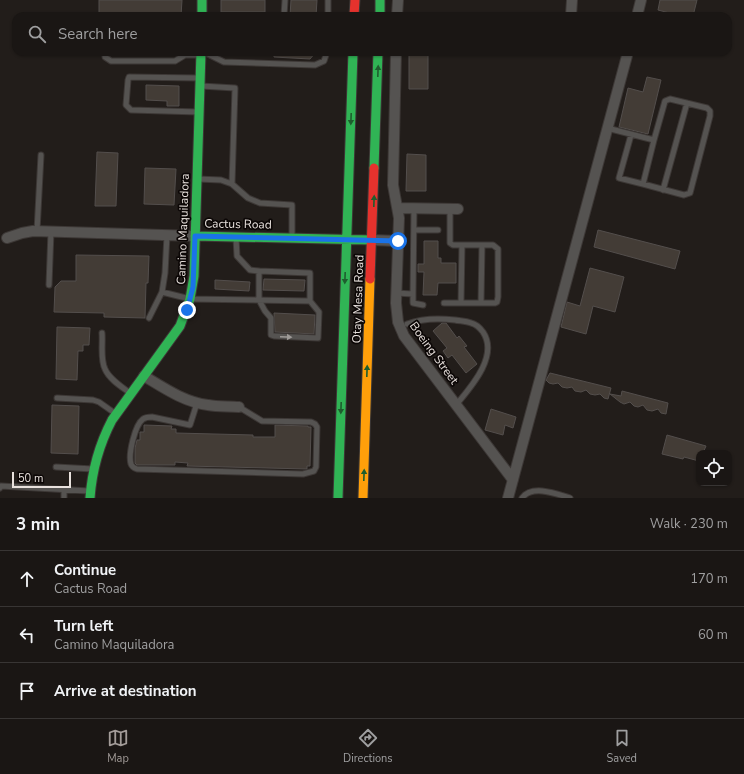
<!DOCTYPE html>
<meta charset="utf-8">
<style>
:root{--surface:#1a1614;--page:#272322;--text:#f1f3f6;--muted:#9f9fa0;--line:#383534;--accent:#a39c99}
body{margin:0;font-family:"Nunito Sans",sans-serif;background:var(--page);color:var(--text)}
.controls{position:absolute;right:12px;bottom:12px;display:grid;overflow:hidden;border-radius:8px;box-shadow:0 1px 3px #0004}
.controls button{width:36px;height:36px;display:grid;place-items:center;padding:0;border:0;border-bottom:1px solid var(--line);background:var(--surface);color:var(--text);font:20px sans-serif}
.scale{position:absolute;left:12px;bottom:10px;width:59px;box-sizing:border-box;padding-left:4px;border:2px solid #e8e1dd;border-top:0;font-size:11px;line-height:14px;white-space:nowrap;color:#e8e1dd;-webkit-text-stroke:3px #0c0706;paint-order:stroke}
.stop{position:absolute;width:12px;height:12px;margin:-9px;border:3px solid #1a73e8;border-radius:50%;background:#fff}
.stop.end{background:#1a73e8;border-color:#fff;box-shadow:0 1px 4px #0008}
.list{margin:0;padding:0;list-style:none}
h2{display:flex;justify-content:space-between;align-items:center;height:52px;margin:0;padding:0 16px;font-size:17px}
h2 small{font-size:13px;font-weight:400;color:var(--muted)}
.list li{display:grid;grid-template-columns:26px 1fr auto;gap:12px;align-items:center;box-sizing:border-box;height:56px;padding:0 16px;border-top:1px solid var(--line)}
.list b{display:block;font-size:15px;white-space:nowrap}
.list p{margin:0;font-size:13px;white-space:nowrap;color:var(--muted)}
.list em{font-size:13px;font-style:normal;color:var(--muted)}
.icon{flex:none;width:22px;height:22px;fill:none;stroke:currentColor;stroke-width:2;stroke-linecap:round;stroke-linejoin:round}
.map{position:relative;flex:none;width:744px;height:498px;overflow:hidden}
.search{position:absolute;background:var(--surface);box-shadow:0 1px 3px #0004;left:12px;right:12px;top:12px;height:44px;display:flex;align-items:center;gap:10px;box-sizing:border-box;padding:0 14px;border-radius:12px;color:var(--muted);font-size:15px}
.sheet{height:220px;background:var(--surface)}
nav{display:flex;justify-content:space-around;align-items:center;box-sizing:border-box;height:56px;border-top:1px solid var(--line);background:var(--surface);font-size:11px;color:var(--muted)}
nav a{display:grid;justify-items:center;gap:2px}
nav .on{color:var(--accent)}
.map>svg:first-child{display:block}
.building{fill:#433c36;stroke:#534e4c}
.lines{fill:none;stroke-linecap:round;stroke-linejoin:round}
.lane-casing{stroke:#3d3836;stroke-width:7}
.street-casing{stroke:#3d3836;stroke-width:12}
.fast-casing{stroke:#3d3836;stroke-width:11}
.slow-casing{stroke:#3d3836;stroke-width:11}
.jam-casing{stroke:#3d3836;stroke-width:11}
.lane{stroke:#555351;stroke-width:5}
.street{stroke:#555351;stroke-width:10}
.fast{stroke:#30b455;stroke-width:9}
.slow{stroke:#ff9f0a;stroke-width:9}
.jam{stroke:#e5322d;stroke-width:9}
.oneway{fill:#1e5e2e}
.oneway2{fill:#9e9a97}
.route{stroke:#1a73e8;stroke-width:5}
.labels{text-anchor:middle;stroke-width:3.5;stroke-linejoin:round;paint-order:stroke}
.street-label{font-size:12px;fill:#e8e1dd;stroke:#0c0706}
</style>
<div class="map">
<svg width="744" height="498" viewBox="0 0 744 498">
<rect width="100%" height="100%" fill="#221d1a"/>
<path class="building" d="M99,0H182L181,16L99,15Z
M221,0H265V12H221Z
M291,0H317L316,16H290Z
M660,0H697L693,16H681L658,10Z
M274,52H316L310,59L274,57Z
M409,52H428V89H409Z
M647,77L661,80L648,134L619,127L628,88L643,92Z
M146,85L179,86V106H167V101L146,100Z
M97,152L118,153L116,206H95Z
M407,154L426,155V191H406Z
M145,168L176,169L174,205L144,204Z
M598,230L680,251L675,269L594,247Z
M424,241H438V258H441V263H456V283H438L437,295H423L424,272H418V264H424Z
M76,255L149,256L148,283H146L145,318L104,317V313L54,312L55,287L61,281H76Z
M590,268L624,277L615,312L593,306L586,334L561,327L567,302L580,306Z
M264,279L305,280L304,291L263,290Z
M215,280L250,282L249,291L215,289Z
M274,313L315,315L314,334L275,332Z
M442,323H446L457,338L459,336L467,346L464,347L477,364L466,373L452,355L448,358L443,351L447,348L433,331Z
M57,327L90,328L89,345H83V351H78L77,380L56,379Z
M550,373L611,388L608,399L604,398L600,394L595,395L590,394L586,390L581,392L575,391L572,387L567,388L562,387L558,383L553,384L549,383L546,380Z
M622,391L668,403L666,414L661,413L658,409L652,411L647,410L643,405L638,407L634,406L630,402L624,404L620,402L610,394L621,396Z
M52,405L79,406L78,454L51,453Z
M491,409L516,417L513,428L505,425L503,435L485,430Z
M144,425L172,426L171,429H176V433L253,435V437H275V425L308,426V427H311L310,466H307V469L187,466L188,463L175,462V465H137L135,463V448L137,440H140V432H144Z
M667,435L706,446L703,453H699V461L684,457L683,459L662,454Z"/>
<g class="lines">
<defs>
<path id="lane" d="M284,16L285,0
M328,16V0
M105,52V57L111,61H175L185,55H200
M204,52L224,62L315,65L324,61L327,52
M201,86L235,88L232,184
M199,112L131,110L126,105L128,80L129,77L199,78
M607,128L654,140L643,184L619,178L631,135
M198,179L221,180L232,184L248,198L260,203L292,205V237
M643,184L684,195L690,193L710,116V111L707,108L670,99L665,101L654,140
M663,190L687,103
M414,230H438
M37,231L41,155
M167,235L165,273L162,292L190,299L310,301V273L259,271V300L265,311L271,318V335L274,336L318,338L319,312L310,301
M236,238L237,256L250,270L259,271
M49,285L51,231
M396,293L413,294L414,208
M413,294V303L423,305
M444,303H461L462,245H453L450,243V209
M461,303H495L497,302L498,297V249L493,245H462
M481,303L482,245
M149,318L162,292
M407,324C423,318 439,318 455,320C460,321 466,321 471,323C476,324 480,328 483,332C499,356 471,387 456,405
M102,333C103,344 100,359 105,369C109,379 122,387 130,393
M57,398L93,400L99,402L116,414
M197,403L190,425L152,417C149,417 146,417 143,419C135,425 128,454 131,464C132,467 134,468 137,469L303,474L314,471L316,467L317,427L315,424L311,422L262,421L239,407
M56,467L93,469
M0,488L1,486L89,491
M64,498V490
M522,498C532,484 557,494 570,498"/>
<path id="street" d="M397,16L398,0
M571,16L572,0
M637,16L641,0
M396,52L393,185L399,218L396,303L398,322L404,336L513,480
M398,208L458,209
M7,238L22,233L33,231L195,236
M372,240L398,241
M144,376C164,388 184,402 208,405C218,407 229,406 239,407
M508,498L628,52"/>
<path id="fast" d="M202,0V16
M380,0V16
M374,168L378,52
M195,236L372,240
M90,498C92,470 99,445 112,420L180,326L190,299L194,276L201,52
M338,498L353,52"/>
<path id="slow" d="M363,498L370,279"/>
<path id="jam" d="M354,16L355,0
M370,279L374,168"/>
</defs>
<use href="#lane" class="lane-casing"/>
<use href="#street" class="street-casing"/>
<use href="#fast" class="fast-casing"/>
<use href="#slow" class="slow-casing"/>
<use href="#jam" class="jam-casing"/>
<use href="#lane" class="lane"/>
<use href="#street" class="street"/>
<use href="#fast" class="fast"/>
<use href="#slow" class="slow"/>
<use href="#jam" class="jam"/>
</g>
<defs><path id="oneway-solid" d="M-6-.8H1V-3.2L6.5 0L1 3.2V.8H-6Z"/></defs>
<g class="oneway">
<use href="#oneway-solid" transform="translate(378 71) rotate(-88)"/>
<use href="#oneway-solid" transform="translate(351 119) rotate(92)"/>
<use href="#oneway-solid" transform="translate(374 201) rotate(-88)"/>
<use href="#oneway-solid" transform="translate(345 278) rotate(92)"/>
<use href="#oneway-solid" transform="translate(367 371) rotate(-88)"/>
<use href="#oneway-solid" transform="translate(341 408) rotate(92)"/>
<use href="#oneway-solid" transform="translate(364 475) rotate(-88)"/>
</g>
<use class="oneway2" href="#oneway-solid" transform="translate(286 337) rotate(2)"/>
<g class="lines">
<path class="route" d="M187,310L193,287L195,236L398,241"/>
</g>
<g class="labels">
<g class="street-label">
<text transform="translate(238 224) rotate(1)" y="4">Cactus Road</text>
<text transform="translate(183 229) rotate(-88)" y="4">Camino Maquiladora</text>
<text transform="translate(358 299) rotate(-88)" y="4">Otay Mesa Road</text>
<text transform="translate(434 353) rotate(54)" y="4">Boeing Street</text>
</g>
</g>
</svg>
<div class="controls">
<button><svg class="icon" aria-label="locate" viewBox="0 0 24 24"><circle cx="12" cy="12" r="6"/><path d="M12 2v4M12 18v4M2 12h4M18 12h4"/></svg></button>
</div>
<div class="scale">50 m</div>
<div class="stop" style="left:398px;top:241px"></div>
<div class="stop end" style="left:187px;top:310px"></div>
<div class="search"><svg class="icon" aria-label="search" viewBox="0 0 24 24"><circle cx="10" cy="10" r="6"/><path d="M15 15l6 6"/></svg>Search here</div>
</div>
<section class="sheet">
<h2>3 min<small>Walk · 230 m</small></h2>
<ul class="list">
<li><svg class="icon" aria-label="ahead" viewBox="0 0 24 24"><path d="M12 20V5M6 11l6-6 6 6"/></svg><div><b>Continue</b><p>Cactus Road</p></div><em>170 m</em></li>
<li><svg class="icon" aria-label="left" viewBox="0 0 24 24"><path d="M17 20v-9H6M10 6l-5 5 5 5"/></svg><div><b>Turn left</b><p>Camino Maquiladora</p></div><em>60 m</em></li>
<li><svg class="icon" aria-label="arrive" viewBox="0 0 24 24"><path d="M6 21V4h12l-3 4 3 4H6"/></svg><div><b>Arrive at destination</b></div></li>
</ul>
</section>
<nav>
<a class="on"><svg class="icon" aria-label="map" viewBox="0 0 24 24"><path d="M3 6l6-2 6 2 6-2v14l-6 2-6-2-6 2zM9 4v14M15 6v14"/></svg>Map</a>
<a><svg class="icon" aria-label="directions" viewBox="0 0 24 24"><path d="M12 3l9 9-9 9-9-9zM9 14v-3h6M13 9l2 2-2 2"/></svg>Directions</a>
<a><svg class="icon" aria-label="saved" viewBox="0 0 24 24"><path d="M7 4h10v16l-5-4-5 4z"/></svg>Saved</a>
</nav>
